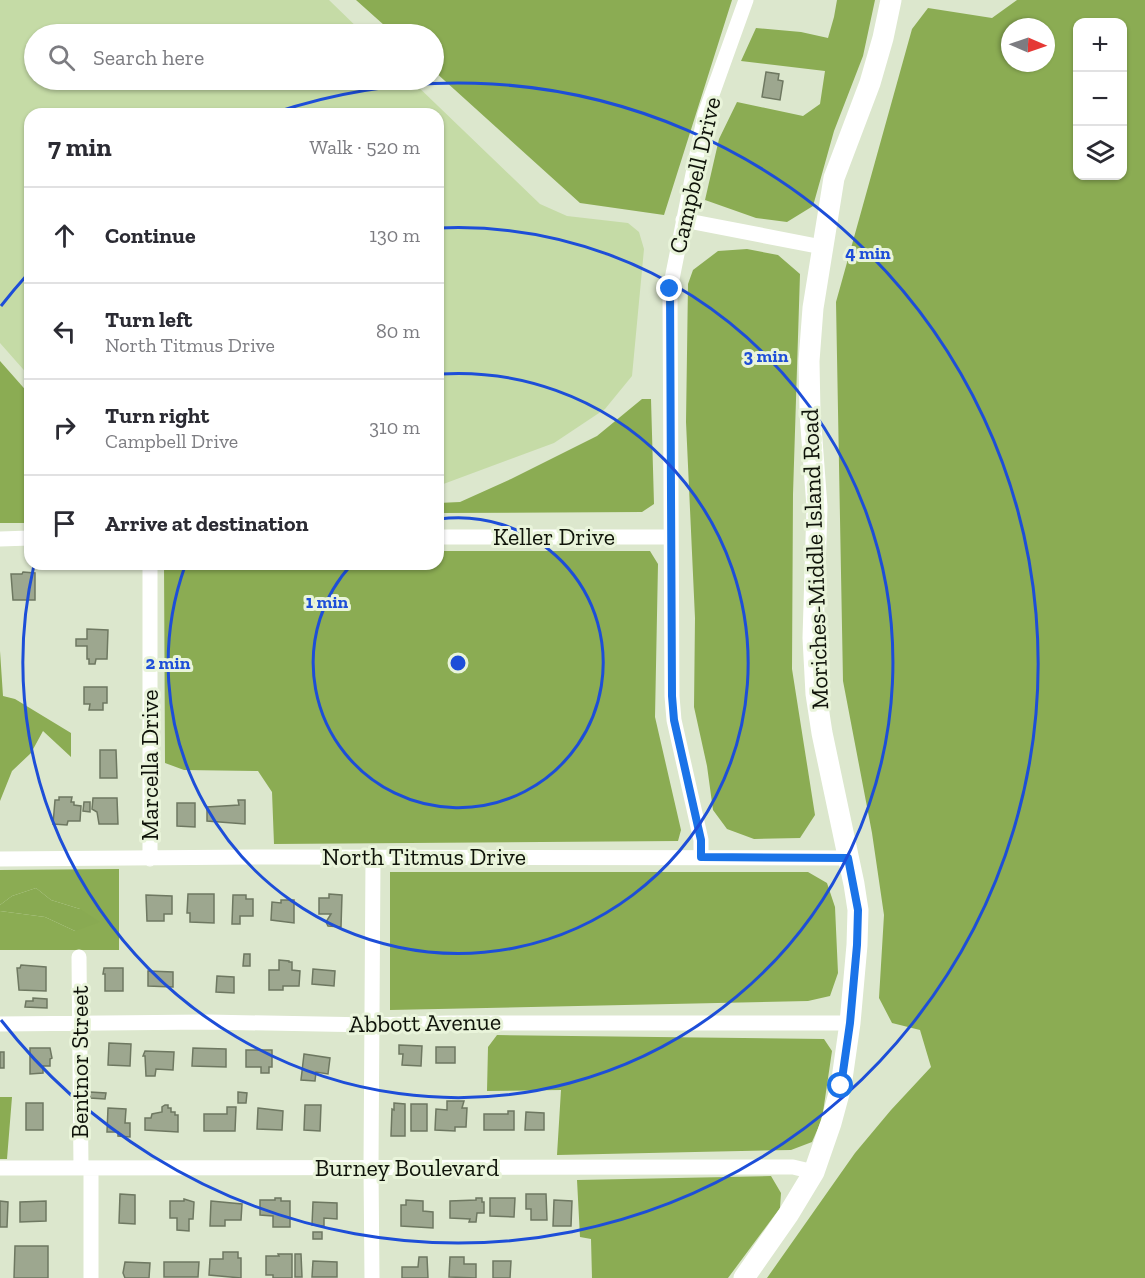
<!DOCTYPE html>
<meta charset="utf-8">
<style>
:root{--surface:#fff;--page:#f2f2f3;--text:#2b2b33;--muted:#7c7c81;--line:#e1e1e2}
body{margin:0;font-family:"Zilla Slab",serif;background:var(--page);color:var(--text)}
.controls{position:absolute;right:18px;top:18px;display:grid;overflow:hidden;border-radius:12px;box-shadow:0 2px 4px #0004}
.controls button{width:54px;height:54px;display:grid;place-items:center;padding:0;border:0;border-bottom:2px solid var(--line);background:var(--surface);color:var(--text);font:30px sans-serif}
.compass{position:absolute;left:1001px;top:18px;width:54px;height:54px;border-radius:50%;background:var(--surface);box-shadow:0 2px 4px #0004;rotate:92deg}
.stop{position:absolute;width:18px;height:18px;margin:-14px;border:4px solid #1a73e8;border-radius:50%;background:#fff}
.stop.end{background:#1a73e8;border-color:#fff;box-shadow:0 2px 6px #0008}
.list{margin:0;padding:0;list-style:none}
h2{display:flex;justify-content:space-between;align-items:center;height:78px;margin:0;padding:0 24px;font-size:26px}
h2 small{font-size:20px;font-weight:400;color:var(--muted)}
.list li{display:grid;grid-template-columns:39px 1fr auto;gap:18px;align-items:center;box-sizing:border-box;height:96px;padding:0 24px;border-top:2px solid var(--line)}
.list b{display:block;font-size:22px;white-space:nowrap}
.list p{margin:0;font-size:20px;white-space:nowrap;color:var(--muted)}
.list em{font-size:20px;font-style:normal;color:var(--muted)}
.icon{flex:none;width:33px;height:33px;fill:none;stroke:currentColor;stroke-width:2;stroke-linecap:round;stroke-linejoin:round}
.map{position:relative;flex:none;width:1145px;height:1278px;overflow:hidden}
.search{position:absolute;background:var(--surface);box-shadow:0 2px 4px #0004;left:24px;top:24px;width:420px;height:66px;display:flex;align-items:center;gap:15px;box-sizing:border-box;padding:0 21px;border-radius:33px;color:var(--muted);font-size:22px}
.panel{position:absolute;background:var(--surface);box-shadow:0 2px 4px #0004;left:24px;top:108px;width:420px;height:462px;border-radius:18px}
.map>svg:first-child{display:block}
.green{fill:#c5dba6}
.forest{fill:#8bac53;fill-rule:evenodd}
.water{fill:#89aa52}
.building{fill:#9da78f;stroke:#6e7861;stroke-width:1.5}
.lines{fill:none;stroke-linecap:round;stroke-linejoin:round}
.minor{stroke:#fff;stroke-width:15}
.secondary{stroke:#fff;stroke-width:21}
.route{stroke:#1a73e8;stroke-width:8}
.ring{fill:none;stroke:#1d4ed8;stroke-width:3}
.labels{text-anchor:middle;stroke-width:6;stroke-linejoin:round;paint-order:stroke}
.street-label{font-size:24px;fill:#0f130a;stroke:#e9f4da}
.centre{fill:#1d4ed8;stroke:#e9f4da;stroke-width:3}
.ring-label{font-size:18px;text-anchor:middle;font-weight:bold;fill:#1d4ed8;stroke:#e9f4da;stroke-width:6;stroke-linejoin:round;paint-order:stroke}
</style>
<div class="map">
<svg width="1145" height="1278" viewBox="0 0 1145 1278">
<rect width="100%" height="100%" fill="#dce7cd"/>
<path class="green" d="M0,0H329L364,34H34V80H411L540,204L567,216L628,223L639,232L644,249L632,376L605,409L554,443L438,486V114H30V377L0,343Z"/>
<path class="forest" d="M356,0H732L664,215L580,203L434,71V34H394Z
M837,0H875L863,56L834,131L813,206L787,222L756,218L705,200L719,139L737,102L803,116L820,104L825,71L741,61L756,28L801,32L828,38L834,17Z
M1017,0H1145V1278H767L855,1153L891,1110L931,1067L920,1030L892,1023L879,998L884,915L872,833L843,681L836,302L912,29L928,8L992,18ZM1078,22H1122V176H1078ZM1010,27H1046V63H1010Z
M747,249L778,255L800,274L793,494L792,669L815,815L800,838L754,839L727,829L713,810L707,766L694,707L695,618L686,422L688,284L693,270L718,251Z
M0,361L30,395V523H0Z
M642,399H651L654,504L642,512L438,513V503L460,502L511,479L597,436Z
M438,551H650L658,564L655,717L681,830L678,841L274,844L272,792L258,771L184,770L165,763L164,564H438Z
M0,651L3,696L15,699L71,733V757L43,731L31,753L12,771L0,801Z
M119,869V950H0V911L45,917L75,931L80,909L51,900L36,888L12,896L0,905V870Z
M390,872H808L827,883L835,907L838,973L830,996L808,1001L390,1010Z
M497,1035L824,1039L832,1051L822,1119L812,1142L791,1150L557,1155L561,1090L487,1091L488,1047Z
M0,1097H12L7,1159H0Z
M771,1176L781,1193L780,1208L728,1278H592L591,1239L580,1237L577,1180Z"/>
<path class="water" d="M36,888L51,900L80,909L100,922L75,931L45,917L0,911V905L12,896Z"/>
<path class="building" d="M766,72L779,74L778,80L783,81L780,100L762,97Z
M23,572L35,573V600H13L11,574H22Z
M87,629L108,630L107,659H96L95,664H89V659H87V646H76V639H87Z
M84,687H107V703H103V710H89L90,704H84Z
M100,750H116L117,778H100Z
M59,797H72L71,802H74V805L81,806L80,821H68L67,825L53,824L55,800H59Z
M93,798H117L118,824H99L97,812L92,809Z
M238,800H245V824L207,821V807L239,805Z
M84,802H90V812L83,811Z
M177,803H195V827L177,826Z
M188,894H214V923L190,922V913H187Z
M329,894L342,895L341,927L328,926L326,922L331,914H319V898H329Z
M146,895L172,896V914H164V921H147Z
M233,895H246V899H253V916H240V924H232Z
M281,900H294V923L271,920L272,902L281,903Z
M244,954H250V966H243Z
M279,960L289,961V962H292V970L300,971L299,986H283V990H269V970H279Z
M21,965L46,967V991L19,990L17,968H20Z
M104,968H123V991H105V974H103Z
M313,969L335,971L334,986L312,984Z
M148,971L173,972V987L148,986Z
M217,976L234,977V993L216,992Z
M33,998L47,999V1008L25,1007L26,1001H33Z
M109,1043L131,1044L130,1066L108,1065Z
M399,1045L422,1046L421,1066L402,1065L403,1054H399Z
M436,1047H455V1063H436Z
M30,1048H50L52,1058L50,1059V1066H43V1073L30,1074Z
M193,1048L226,1049V1067L192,1066Z
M246,1050H272V1067H269V1073H261V1067H246Z
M145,1051L174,1052L173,1070L156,1069L155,1076H146L145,1056H143Z
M0,1052H4V1068H0Z
M304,1054L330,1058L328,1074L316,1072L315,1081L301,1080Z
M90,1092L106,1093L105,1099L90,1098Z
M238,1092L247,1093L246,1103H238Z
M447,1101H464L462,1108H467L466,1127H455V1131L435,1130L436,1109L447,1110Z
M26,1103H43V1130H26Z
M394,1103L405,1104V1136H391L392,1109L394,1110Z
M411,1104H427V1131H411Z
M165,1105H168V1108H171V1112H175V1115H178V1132L145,1130V1118H151L152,1114L162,1112V1107Z
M305,1105H321L320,1131L304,1130Z
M227,1107H236L235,1131H204V1114H227Z
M108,1108L126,1109L125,1123H130V1137L118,1136V1132H107Z
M258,1108L283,1111L282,1130L257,1129Z
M508,1111H514V1130H484V1114H508Z
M526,1112L544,1113V1130H525Z
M120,1194L135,1195V1224L119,1223Z
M526,1194H546L547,1220H531V1209H526Z
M275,1198H281V1201H290V1227H273V1216L260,1215V1200H275Z
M476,1198H482V1202H484V1213H477L476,1222H469L470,1219L450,1218V1201L476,1200Z
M490,1198H515L514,1217L490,1216Z
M184,1199L194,1202L193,1219H189V1231L177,1230V1218H170V1201H184Z
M406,1200L423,1201V1211L433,1212V1228L401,1226V1205H406Z
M554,1200L572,1201L571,1226H553Z
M0,1201L8,1202L7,1227H0Z
M46,1201V1221L20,1222V1202Z
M211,1201L242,1204L241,1220H225V1226H210Z
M313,1202L337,1203V1219L324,1218V1226L312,1225Z
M313,1232H322V1239H313Z
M15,1246H48V1278H14Z
M223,1252H238V1258H241V1278L209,1275L210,1259H223Z
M278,1254H292V1278H273V1275H266V1256H279Z
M295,1254H301L302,1277H295Z
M419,1257H427L428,1278H402V1267H418Z
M450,1257H464V1264H476V1278L449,1277Z
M313,1261L337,1262V1277H312Z
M493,1261H511L510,1278H493Z
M125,1262L150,1263L149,1278H125L123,1273Z
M164,1262H199L198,1277H164Z"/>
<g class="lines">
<path class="minor" d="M683,220L822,247
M438,537H671
M0,539L30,538
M701,857V840L674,720L672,696L670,289L705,114L746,0
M0,859L270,857L848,858
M150,859V564
M79,957L81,1168
M0,1024L207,1022L372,1025L448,1023H850
M0,1168L793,1167L814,1172
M91,1278V1168
M372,1278L371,1168L373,858"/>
<path class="secondary" d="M744,1278L788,1215L814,1172L831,1123L841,1086L850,1023L857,945L858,910L854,884L822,733L816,694L813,638L817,507L810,413L809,361L813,308L834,178L870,83L883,38L891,0"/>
</g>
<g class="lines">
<path class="route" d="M670,289L672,696L674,720L701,840V857L848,858L858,910L857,945L850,1023L841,1086"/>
</g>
<g class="ring">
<path d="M439 519A145 145 0 1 1 352 564"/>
<path d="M440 374A290 290 0 1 1 185 566"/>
<path d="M439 228A435 435 0 1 1 34 565"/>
<path d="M1 306A580 580 0 0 1 27 275M274 113A580 580 0 1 1 1 1020"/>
</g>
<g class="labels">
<g class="street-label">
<text transform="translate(695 175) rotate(-77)" y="8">Campbell Drive</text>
<text x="554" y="545">Keller Drive</text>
<text transform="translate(815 559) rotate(-92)" y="8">Moriches-Middle Island Road</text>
<text transform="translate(150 765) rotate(-90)" y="8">Marcella Drive</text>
<text x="424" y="865">North Titmus Drive</text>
<text transform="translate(425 1023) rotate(-1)" y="8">Abbott Avenue</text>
<text transform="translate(80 1062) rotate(-90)" y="8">Bentnor Street</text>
<text x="407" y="1176">Burney Boulevard</text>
</g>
</g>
<circle cx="458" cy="663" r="9" class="centre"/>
<g class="ring-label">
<text x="868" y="259">4 min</text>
<text x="766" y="362">3 min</text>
<text x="327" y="608">1 min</text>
<text x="168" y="669">2 min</text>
</g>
</svg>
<div class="controls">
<button>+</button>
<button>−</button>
<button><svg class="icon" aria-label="layers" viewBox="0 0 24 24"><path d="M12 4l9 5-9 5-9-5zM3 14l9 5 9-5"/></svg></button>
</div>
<svg class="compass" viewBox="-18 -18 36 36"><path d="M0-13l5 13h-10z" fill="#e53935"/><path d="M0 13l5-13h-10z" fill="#7c7c81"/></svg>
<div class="stop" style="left:841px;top:1086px"></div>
<div class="stop end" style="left:670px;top:289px"></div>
<div class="search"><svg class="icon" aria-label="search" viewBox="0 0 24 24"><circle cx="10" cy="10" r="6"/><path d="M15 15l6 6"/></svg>Search here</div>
<section class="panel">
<h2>7 min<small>Walk · 520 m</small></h2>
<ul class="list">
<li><svg class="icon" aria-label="ahead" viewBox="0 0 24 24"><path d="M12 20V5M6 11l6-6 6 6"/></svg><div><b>Continue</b></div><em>130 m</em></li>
<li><svg class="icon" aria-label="left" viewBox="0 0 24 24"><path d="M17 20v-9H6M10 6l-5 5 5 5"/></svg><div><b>Turn left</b><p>North Titmus Drive</p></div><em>80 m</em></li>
<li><svg class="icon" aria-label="right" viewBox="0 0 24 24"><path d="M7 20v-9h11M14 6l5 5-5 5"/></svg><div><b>Turn right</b><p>Campbell Drive</p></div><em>310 m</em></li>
<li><svg class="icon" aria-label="arrive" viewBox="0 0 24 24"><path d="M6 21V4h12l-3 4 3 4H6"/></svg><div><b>Arrive at destination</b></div></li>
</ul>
</section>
</div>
